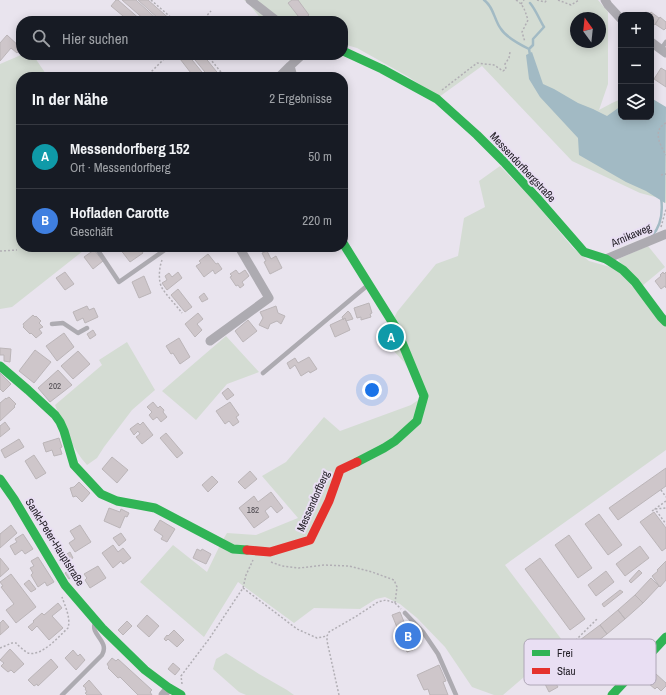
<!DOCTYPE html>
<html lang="de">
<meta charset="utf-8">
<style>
:root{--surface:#171b24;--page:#242831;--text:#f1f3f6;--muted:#9ea1a6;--line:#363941;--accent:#69656d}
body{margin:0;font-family:"Archivo Narrow",sans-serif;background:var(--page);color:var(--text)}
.controls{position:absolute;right:12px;top:12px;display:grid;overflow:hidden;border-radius:8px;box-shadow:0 2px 10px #0003}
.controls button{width:36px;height:36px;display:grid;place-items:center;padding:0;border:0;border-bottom:1px solid var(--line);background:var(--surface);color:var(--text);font:20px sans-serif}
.compass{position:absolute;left:570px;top:12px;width:36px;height:36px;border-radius:50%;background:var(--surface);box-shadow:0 2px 10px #0003;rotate:345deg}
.you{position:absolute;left:372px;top:390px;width:14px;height:14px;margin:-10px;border:3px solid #fff;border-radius:50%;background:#1a73e8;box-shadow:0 0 0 6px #1a73e833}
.badge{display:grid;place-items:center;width:26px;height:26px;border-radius:50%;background:var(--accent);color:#fff;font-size:13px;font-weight:700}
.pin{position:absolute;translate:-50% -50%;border:2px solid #fff;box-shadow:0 1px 4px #0006}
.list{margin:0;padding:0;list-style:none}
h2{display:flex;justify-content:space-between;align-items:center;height:52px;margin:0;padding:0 16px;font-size:17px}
h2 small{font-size:13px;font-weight:400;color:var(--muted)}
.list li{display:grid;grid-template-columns:26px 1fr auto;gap:12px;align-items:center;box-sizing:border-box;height:64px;padding:0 16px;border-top:1px solid var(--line)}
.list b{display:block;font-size:15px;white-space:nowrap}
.list p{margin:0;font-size:13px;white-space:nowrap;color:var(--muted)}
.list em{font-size:13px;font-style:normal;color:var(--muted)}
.icon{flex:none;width:22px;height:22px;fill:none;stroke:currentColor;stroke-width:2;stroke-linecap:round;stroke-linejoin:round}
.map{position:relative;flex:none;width:666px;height:695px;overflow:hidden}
.search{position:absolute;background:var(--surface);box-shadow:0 2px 10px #0003;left:16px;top:16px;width:332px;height:44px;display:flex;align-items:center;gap:10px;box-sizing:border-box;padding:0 14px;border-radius:16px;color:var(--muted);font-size:15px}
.panel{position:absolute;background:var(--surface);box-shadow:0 2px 10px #0003;left:16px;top:72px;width:332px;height:180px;border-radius:16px}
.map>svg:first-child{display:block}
.green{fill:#d4dcd3;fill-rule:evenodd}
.water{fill:#a2bac4}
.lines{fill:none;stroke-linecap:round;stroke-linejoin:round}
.stream{stroke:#a2bac4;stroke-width:2.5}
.building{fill:#cec6ca;stroke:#bbb5b8}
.path{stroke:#b1aeb4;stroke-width:1.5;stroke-dasharray:2 2;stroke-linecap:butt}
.lane{stroke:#adabb1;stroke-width:4.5}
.street{stroke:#adabb1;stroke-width:9}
.fast{stroke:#30b455;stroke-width:9}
.jam{stroke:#e5322d;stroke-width:9}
.labels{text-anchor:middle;stroke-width:4;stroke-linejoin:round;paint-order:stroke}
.number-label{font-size:9px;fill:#4e4a50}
.street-label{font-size:11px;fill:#242028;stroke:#e9dff3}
.key{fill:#e9dff3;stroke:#aea6b6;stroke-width:1}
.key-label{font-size:11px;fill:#242028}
</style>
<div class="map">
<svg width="666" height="695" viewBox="0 0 666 695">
<rect width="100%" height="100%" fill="#e9e4ee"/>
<path class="green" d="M244,0H598L608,12V84L599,110L612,103L621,99V117H651V98L666,107V203L663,202L659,198L640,193L572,161L482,66L439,97L407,76L357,48L343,44V21H263L248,3ZM576,18H600V42H576Z
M21,55H33L48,77H21V247H88L12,307L0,309V64Z
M500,166L533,200L573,248L589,261L617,269L666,325V450L505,565L562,640L547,655L551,676L543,680L531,671L503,695H494L472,687L445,647L417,618L400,604L385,597L376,599L360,609L314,608L294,623L238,582L204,637L140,582L173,545L207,572L221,543L227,533L256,535L298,518L262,476L286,462L324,417L340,431L411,405L424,396L404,362L390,347L382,326L394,318L397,312L436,264L458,256L464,218L485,207L479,181Z
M648,246L665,267L642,286L620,262L618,259Z
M226,336L259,372L227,384L196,420L162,391Z
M127,342L155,390L132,410L104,447L97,458L87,465C71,447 64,427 55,405L102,365L99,360Z
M226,653L259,674L287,690L294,695H246L239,692L213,669L216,659Z"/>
<path class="water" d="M532,52L543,84L554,89L578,103L593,109L607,116L621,106V117H651V98L666,107L665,203L646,191L626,182L579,155L578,138L540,97L529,79L526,55Z"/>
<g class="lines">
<path class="stream" d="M484,0C494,7 494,20 501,29C506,37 521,45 529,49L530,55
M529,49L533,45V39L544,27C539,19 536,10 530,3
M652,236C662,225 663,211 661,197"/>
</g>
<path class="building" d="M116,0H118L142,21H129L111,6Z
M122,0H136L159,21H146Z
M138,0H148L172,21H161Z
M292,0H298L309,15L302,21L288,3Z
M651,12L659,18L655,25L651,22V15H649Z
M660,17L666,22V28L664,30L655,24Z
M7,35L21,48L17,53L11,48L0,61V43Z
M177,55H188L206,77H194Z
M191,55H203L221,77H209Z
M661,68L666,71V87L654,79Z
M123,247H139L143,253L130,262L120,249Z
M94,250L103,261L93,269L84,257Z
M267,251L271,259L276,256L282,268L270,274L264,262L266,261L262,253Z
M208,254L216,264L218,263L222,269L215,274L213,270L204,277L196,266L201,263L199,261Z
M236,270L239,274L245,270L249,276L242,282L244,285L240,288L238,285L236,286L230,277L232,276L230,274Z
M65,272L74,284L65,290L56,278Z
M178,272L182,278L167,290L162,283L167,280L165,276L169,273L172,277Z
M663,272L664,274L666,272V288L665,286L661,289L655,281L661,276L660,275Z
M144,276L151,293L139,298L132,282Z
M178,289L192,307L185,312L171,295Z
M204,293L208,299L202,302L199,297Z
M369,303L372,313L370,314L371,317L361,320V317L357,318L354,308Z
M87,306L89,310L94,308L98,317L85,323L83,318L77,321L73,312Z
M276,306L278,313L285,316L281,324L277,321L270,324L268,329L259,325L263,318L260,312Z
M348,311L350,313L353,319L346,321L345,318L343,320L342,317Z
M198,313L203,319L197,324L202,330L195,337L185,324Z
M33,315L35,317L36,316L41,321L39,323L43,327L39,329L42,333L36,338L31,333L30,334L23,327L24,326L23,324Z
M345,318L350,330L335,337L330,325Z
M248,320L257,331L243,342L235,331Z
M93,330L96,335L90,339L87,334Z
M64,333L74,347L57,361L46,346Z
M179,338L190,357L180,364L173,353L171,354L166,346Z
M0,348L11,349L10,362L4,361V355H0Z
M35,350L51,362L34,383L19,371Z
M78,351L90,364L73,379L61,366Z
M309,357L317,369L310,373L309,371L301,376L295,365L290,369L287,363L295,358L298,363Z
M58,370L72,385L50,402L38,388Z
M0,373L11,384L3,392L0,389Z
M228,388L234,395L227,400L222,393Z
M9,397L16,404L14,406L15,407L0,421V403L6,398V399Z
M153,402L158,408L160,406L164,410L163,412L167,417L161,422L157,417L153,420L149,415L152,412L147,407Z
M230,402L239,415L236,417L239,422L233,426L229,421L225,424L216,411Z
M5,422L10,429L0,437V426Z
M143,422L153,435L142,444L136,437L140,434L138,431L134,435L130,429L138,423L140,425Z
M166,433L183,453L177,458L160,438Z
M59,438L62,447L60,448L62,454L54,456L52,450L46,452L43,443Z
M19,439L24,447L5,458L1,450Z
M34,455L46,473L36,479L25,461Z
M112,457L128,470L117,483L102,469Z
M666,468V486L618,520L609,508Z
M250,471L257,479L245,489L238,482Z
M212,476L218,482L208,492L202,485Z
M79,482L90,493L82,502L76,496L73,497L70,488L74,487Z
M271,492L283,508L277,513L271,506L265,511L269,517L254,528L239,508L254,496L258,502Z
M109,508L120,512L121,509L129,513L127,517L125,516L120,528L104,521Z
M654,512L666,528V548L662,551L640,522Z
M599,514L622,545L608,555L585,524Z
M160,520L175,529L167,542L161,539L163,536L154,530Z
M11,525L17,533L0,548V534Z
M80,525L91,542L75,552L69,543L75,539L70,531Z
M121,533L126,540L119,546L113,538Z
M23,534L33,549L25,554L22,550L15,555L10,546L17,542L15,539Z
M569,535L592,568L578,578L555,545Z
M113,545L118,552L123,548L131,558L123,564L121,561L113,568L102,553Z
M640,546L649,558L625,576L616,564Z
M197,549L201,551L202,549L211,554L206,564L193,558Z
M70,552L73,558L65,562L62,557Z
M38,557L54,582L47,586L45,582L38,587L31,575L33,573L30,568L34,566L31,561Z
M0,558L9,569L0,577Z
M540,558L585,619L570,630L525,569Z
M666,561V580L660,587L652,576L658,571L657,570Z
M98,566L106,578L90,588L85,580L87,578L84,574Z
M72,568L76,574L69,579L65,573Z
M639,570L642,573L631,583L629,581Z
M606,571L614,582L596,596L588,585Z
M11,574L36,607L16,623L6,610L14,604L1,587L3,586L0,582Z
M651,578L659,586L643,603L635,595Z
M29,580L36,589L31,592L24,584Z
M620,590L623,592L604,607L602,604Z
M635,595L643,603L625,619L618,610Z
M58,603L62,608L52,616L63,628L49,640L37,626L32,631L28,627L34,622L33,621L42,613L44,615Z
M618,610L625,619L607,634L600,625Z
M400,612L415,649L407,652L392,615Z
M147,615L159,626L149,637L137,626Z
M3,620L9,627L0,635V623Z
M127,621L132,626L123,635L118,630Z
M600,625L607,634L587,649L580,640Z
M174,630L184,640L177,647L168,639L166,641L164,639L167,635L168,636Z
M10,649L24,664L14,673L11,670L8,672L1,666L4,663L0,660Z
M73,650L78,656L80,654L85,660L76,670L65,658Z
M112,658L116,661L118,659L152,690L150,692L152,695H138L120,677L118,678L108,668L109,667L107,664Z
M51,659L58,667L38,686L37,684L34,686L28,680Z
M173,663L180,669L175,675L168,669Z
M439,665L446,681L443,682L448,695H430L428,689L424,690L417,675Z
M656,674L666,683V686L661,691L657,687L655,689L648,683Z
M551,676L558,687L549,692L543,680Z
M89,680L102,695H87L85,693L87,692L85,689L86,688L83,686Z"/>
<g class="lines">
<path class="path" d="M151,0L175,21
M516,0C524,5 525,11 528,20L522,32L525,42
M537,0L545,2L547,0
M558,0L571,5L579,0
M521,4L524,0
M202,21L211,11
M207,55L225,77
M146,77L168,55
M442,90L477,63L494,65L503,71L506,69L505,64L509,58L510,52
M666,123C652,130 660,145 666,155
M661,175L666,174
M661,227L666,209
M0,251L17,250
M162,260C159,268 158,281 162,288C167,296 176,305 182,313
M661,490L666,497
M666,501L655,509L666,524
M652,511L655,509L666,508
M271,562L282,566L299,568L324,565L349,566L372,572L394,580L397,587L395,603
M243,588L297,629L317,638L327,636
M0,648L12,643H16C19,646 24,651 28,653C42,657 59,636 68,628C71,618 65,606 62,597
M553,663L597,619
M182,684L181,676L209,639L243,588L246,575L253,560
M339,695L327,641V636L329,632L355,617L378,602L386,600L395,603L401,609"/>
<path class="lane" d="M646,15V14
M661,49L666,42
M97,249L119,282L169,247
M52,324L63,323L78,333L87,328
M263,373L368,285
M405,613L423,632L438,654L456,695
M62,695L102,655C110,641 90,635 95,623"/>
<path class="street" d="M250,0L277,21
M605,0L608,5L621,19
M651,42L666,53
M279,77L290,66
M293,77L290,66L302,55
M606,259L666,234
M210,341L269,298L239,247
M163,695L169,688"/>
<path class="fast" d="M343,51L382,69L437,99L477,135L504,162L537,198L584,252L606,259L623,270L635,282L661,317L666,322
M343,243L396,328L424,396L417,421L395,441L384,448L357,462
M0,366L28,390L55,415L60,422L64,431L74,465L101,494L117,501L155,508L233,549L247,550
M0,479L14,499L65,585L102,628L145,670L169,688L181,695
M612,695L666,637"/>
<path class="jam" d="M247,550L270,552L310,540L329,501L340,470L357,462"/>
</g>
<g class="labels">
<g class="number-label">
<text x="55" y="389">202</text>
<text x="253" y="513">182</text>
</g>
<g class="street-label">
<text transform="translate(523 167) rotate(47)" y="4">Messendorfbergstraße</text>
<text transform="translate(631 235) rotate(-23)" y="4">Arnikaweg</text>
<text transform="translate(313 501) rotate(-66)" y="4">Messendorfberg</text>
<text transform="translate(55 542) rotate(58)" y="4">Sankt-Peter-Hauptstraße</text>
</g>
</g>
<rect x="524" y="639" width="132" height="46" rx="6" class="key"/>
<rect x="532" y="650" width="18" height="6" fill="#30b455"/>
<rect x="532" y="668" width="18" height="6" fill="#e5322d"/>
<g class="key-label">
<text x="557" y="657">Frei</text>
<text x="557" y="675">Stau</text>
</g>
</svg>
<div class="controls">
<button>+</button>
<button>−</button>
<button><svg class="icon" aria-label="layers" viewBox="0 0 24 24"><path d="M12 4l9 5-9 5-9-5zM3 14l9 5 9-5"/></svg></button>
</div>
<svg class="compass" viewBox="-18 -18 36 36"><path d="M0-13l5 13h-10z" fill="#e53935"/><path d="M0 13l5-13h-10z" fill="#9ea1a6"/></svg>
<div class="you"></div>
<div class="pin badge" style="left:391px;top:337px;background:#0f9aa8">A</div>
<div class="pin badge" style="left:408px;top:636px;background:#3f7fe0">B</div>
<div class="search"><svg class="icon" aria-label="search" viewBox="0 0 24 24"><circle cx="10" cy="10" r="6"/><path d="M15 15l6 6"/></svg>Hier suchen</div>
<section class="panel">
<h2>In der Nähe<small>2 Ergebnisse</small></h2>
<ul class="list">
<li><span class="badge" style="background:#0f9aa8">A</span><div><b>Messendorfberg 152</b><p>Ort · Messendorfberg</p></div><em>50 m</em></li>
<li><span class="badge" style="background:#3f7fe0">B</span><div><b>Hofladen Carotte</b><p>Geschäft</p></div><em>220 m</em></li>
</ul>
</section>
</div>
